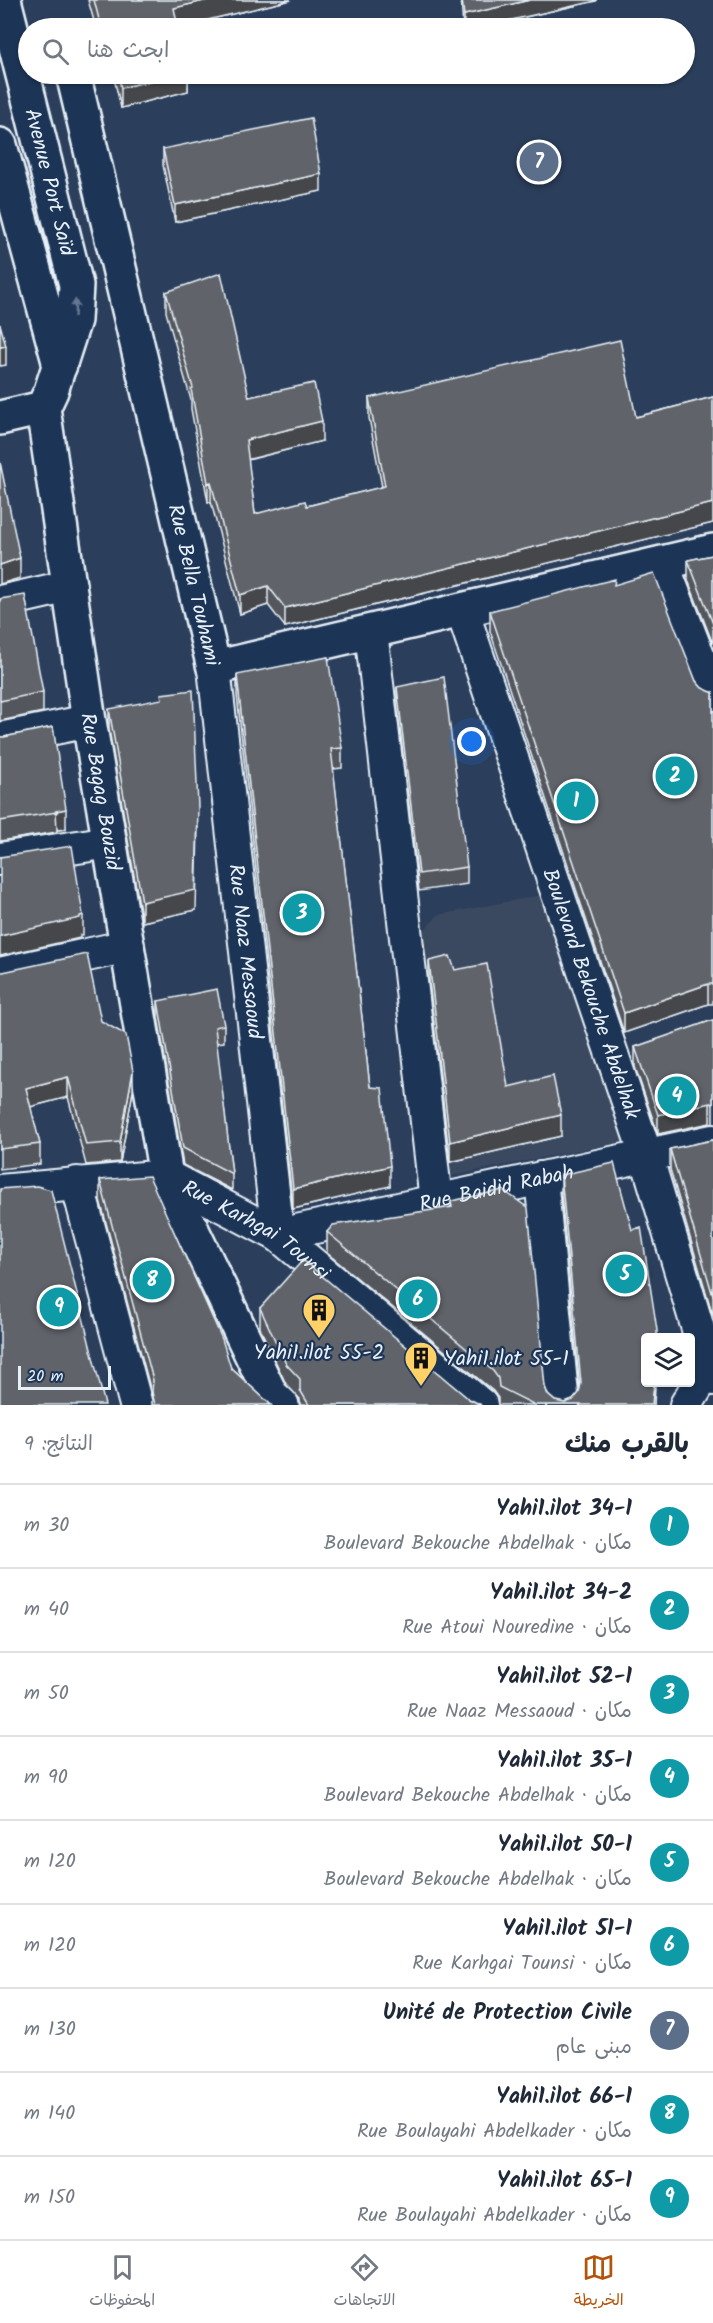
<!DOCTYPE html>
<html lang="ar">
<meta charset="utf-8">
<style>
:root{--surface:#fff;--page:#f2f2f3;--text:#1f2937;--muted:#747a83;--line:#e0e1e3;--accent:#b45309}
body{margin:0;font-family:Kalam,"Playpen Sans Arabic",sans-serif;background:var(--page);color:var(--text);direction:rtl}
.controls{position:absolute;right:18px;bottom:18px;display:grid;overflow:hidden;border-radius:6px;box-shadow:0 2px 4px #0004}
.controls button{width:54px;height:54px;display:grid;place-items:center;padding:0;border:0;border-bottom:2px solid var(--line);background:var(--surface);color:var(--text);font:30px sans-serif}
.scale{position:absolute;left:18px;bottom:15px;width:93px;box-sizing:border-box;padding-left:6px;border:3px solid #e8f1f8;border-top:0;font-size:16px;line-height:21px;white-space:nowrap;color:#e8f1f8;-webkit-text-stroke:4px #1d3557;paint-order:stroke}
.you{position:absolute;left:472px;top:742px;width:21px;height:21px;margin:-15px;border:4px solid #fff;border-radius:50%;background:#1a73e8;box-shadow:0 0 0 9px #1a73e833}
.badge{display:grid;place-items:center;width:39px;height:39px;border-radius:50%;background:var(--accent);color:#fff;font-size:20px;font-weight:700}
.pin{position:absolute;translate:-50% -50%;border:3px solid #fff;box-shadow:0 2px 6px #0006}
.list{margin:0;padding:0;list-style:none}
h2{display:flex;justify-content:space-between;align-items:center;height:78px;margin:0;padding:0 24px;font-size:26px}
h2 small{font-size:20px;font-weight:400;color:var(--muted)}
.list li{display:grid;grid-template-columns:39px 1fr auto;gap:18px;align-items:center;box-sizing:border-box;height:84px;padding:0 24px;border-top:2px solid var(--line)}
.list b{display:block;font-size:22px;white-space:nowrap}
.list p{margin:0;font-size:20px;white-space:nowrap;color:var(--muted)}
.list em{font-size:20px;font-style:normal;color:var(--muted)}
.icon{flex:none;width:33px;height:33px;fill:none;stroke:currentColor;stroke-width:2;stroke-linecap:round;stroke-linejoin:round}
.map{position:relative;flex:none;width:713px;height:1405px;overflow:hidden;direction:ltr}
.search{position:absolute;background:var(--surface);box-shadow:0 2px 4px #0004;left:18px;right:18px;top:18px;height:66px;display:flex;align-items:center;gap:15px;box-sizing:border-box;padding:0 21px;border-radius:33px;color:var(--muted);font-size:22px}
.sheet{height:834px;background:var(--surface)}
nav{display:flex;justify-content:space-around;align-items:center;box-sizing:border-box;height:84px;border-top:2px solid var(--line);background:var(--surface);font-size:16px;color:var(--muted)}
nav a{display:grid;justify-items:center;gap:3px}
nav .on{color:var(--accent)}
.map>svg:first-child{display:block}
.built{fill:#3b4960}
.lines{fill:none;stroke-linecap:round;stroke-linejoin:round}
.street-casing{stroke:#e8f1f8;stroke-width:36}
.secondary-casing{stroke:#e8f1f8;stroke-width:38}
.street{stroke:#1d3557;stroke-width:32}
.secondary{stroke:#1d3557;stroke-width:33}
.wall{fill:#53565c;stroke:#e8f1f8;stroke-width:1.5}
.shaded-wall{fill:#44464b;stroke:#e8f1f8;stroke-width:1.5}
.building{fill:#61646b;stroke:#e8f1f8;stroke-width:1.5}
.oneway{fill:#64778f}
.labels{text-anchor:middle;stroke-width:4.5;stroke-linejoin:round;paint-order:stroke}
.street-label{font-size:21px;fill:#e8f1f8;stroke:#1d3557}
.poi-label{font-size:21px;fill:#e8f1f8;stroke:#1d3557}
</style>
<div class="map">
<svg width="713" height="1405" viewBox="0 0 713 1405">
<rect width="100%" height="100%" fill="#2b3e5b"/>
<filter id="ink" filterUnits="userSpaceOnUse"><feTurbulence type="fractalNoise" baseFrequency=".0167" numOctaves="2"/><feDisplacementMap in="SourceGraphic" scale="12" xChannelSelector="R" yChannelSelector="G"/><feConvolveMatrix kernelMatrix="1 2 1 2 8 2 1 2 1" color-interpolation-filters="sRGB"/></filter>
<g filter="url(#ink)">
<path class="built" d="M542,895L625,1141L452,1176L419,936L438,915Z"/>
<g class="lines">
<defs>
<g id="street">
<path d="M662,563L713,694"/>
<path d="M0,602L70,586"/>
<path id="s1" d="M462,610L646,1155L713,1379"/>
<path d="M371,631L436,1201"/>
<path id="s2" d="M214,668L278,1235L713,1141"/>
<path d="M0,739L89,721"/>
<path d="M0,859L110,842"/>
<path d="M0,974L128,946"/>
<path d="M541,1178L563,1405"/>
<path d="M77,1183L136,1405"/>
<path id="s3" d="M0,1191L166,1176L278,1235L481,1405"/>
<path d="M686,1405L709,1367"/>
</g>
<g id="secondary">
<path id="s4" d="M73,74L214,668L713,551"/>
<path d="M0,145L60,365"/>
<path id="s5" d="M43,408L89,721L166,1176L271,1395L282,1405"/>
<path d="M0,418L43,408L51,391L74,320L76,285L4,0"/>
</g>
</defs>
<use href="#street" class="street-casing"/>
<use href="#secondary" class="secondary-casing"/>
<use href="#street" class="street"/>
<use href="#secondary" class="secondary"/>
</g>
<path class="wall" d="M88,0H291L178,27V28H96Z
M461,0H596V1L476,28H463Z
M113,74H188V91L121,108Z
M163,149L321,191L175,222L163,165Z
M166,292L249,397L322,441L248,460L255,514L307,506L382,487L369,418V398L636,417L713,397V523L285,627L268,605L240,614L211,502H208L191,409V400L166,312Z
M713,555V644L688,580V560Z
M615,585L702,688L711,692H713V1004H708L624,1033L490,631V611Z
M0,599L43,692V712L0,721Z
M237,675L342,748V768L333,769L370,1087L390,1186L293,1209L237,695Z
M397,687L467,867V884L419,891L397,703Z
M109,709L196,910L142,922L109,729Z
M53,727L66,829L57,830V832L0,841V737H4Z
M429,961L455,970L508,1087L561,1136L450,1162L429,981Z
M0,972L101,1021L133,1091L120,1162L86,1165L68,1097L30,1107L40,1144V1164L0,1169Z
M158,1001L224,1025V1042L216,1043L232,1174V1190L183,1165L158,1017Z
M713,1020V1124L710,1123L658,1134L635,1067V1047Z
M713,1140V1316L670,1169V1149Z
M561,1175L657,1338L654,1405H498V1398L493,1391L327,1253V1232L451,1207V1201L545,1387L548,1395L555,1401L565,1403L573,1400L579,1393L580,1390L561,1195Z
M100,1180L231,1368L271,1405H152V1395L100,1200Z
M260,1308L469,1399L481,1405H300V1399L286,1384L260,1328Z"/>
<path class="shaded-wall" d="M208,0H291L174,28V8Z
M530,0H596V1L476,28H464V15Z
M107,25V28H101V27Z
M177,74H188V91L121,108V88Z
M321,174V191L175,222V205Z
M6,346V365L0,366V347Z
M322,421V441L246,460V440Z
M211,482V502H208V483Z
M713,503V523L285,627V608Z
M20,558V578L0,584V565Z
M268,586V605L240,614V595Z
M66,809V829L57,830L56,811Z
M198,827L196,910L142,922V902Z
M83,915V935H80V938L0,956V936Z
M708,984V1004L624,1033V1013Z
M133,1071V1091L120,1162V1142Z
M68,1077V1097L26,1108V1088Z
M710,1103V1123L658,1134V1115Z
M561,1115V1136L450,1162V1142Z
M390,1166V1186L293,1209V1189Z
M654,1383H655L654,1405H652Z"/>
<path class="building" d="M94,0H208L174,8L178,28H108L107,25L101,27Z
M462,0H530L464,15Z
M118,74H177L121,88Z
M311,118L321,174L175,205L163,149Z
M221,273L249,397L314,383L322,421L246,440L255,514L305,501L307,506L385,486L369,398L620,340L636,417L713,397V503L285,608L268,586L240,595L211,482L208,483L191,389L193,388L166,292Z
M0,324L6,346L0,347Z
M0,462L20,558L0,565Z
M713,555V624L688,560Z
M654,573L696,681L702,688L711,692H713V984H708L624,1013L490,611L615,579L614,585Z
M25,595L43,692L0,701V599Z
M328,657L342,748L331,749L370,1087L382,1088L390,1166L293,1189L237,675Z
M444,677L467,867L419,874L397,687Z
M193,690L198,807L196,890L142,902L109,709L162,699L161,694Z
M53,727L66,809L56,811L57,812L0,821V737H4Z
M72,846L83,915L80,916V918L0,936V857Z
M87,954L101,1021L126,1035L133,1071L120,1142L86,1145L68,1077L26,1088L40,1144L0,1149V972H3Z
M450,956L455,970L487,964L508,1087L553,1076L561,1115L450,1142L429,961Z
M217,989L224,1025L215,1027L232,1174L183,1148L158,1001Z
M713,1020V1104L710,1103L658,1115L635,1047Z
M713,1140V1296L670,1149Z
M614,1163L632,1230L641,1227L657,1330V1338H645V1383H654L652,1405H535L499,1387L498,1378L493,1371L327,1232L333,1225L452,1207L451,1201L503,1190L528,1208L545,1387L548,1395L555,1401L565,1403L573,1400L579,1393L581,1383L561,1175Z
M149,1176L222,1339L231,1368L271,1405H155L152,1392L153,1380L100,1180Z
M37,1186L51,1190L105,1405H0V1189Z
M303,1260L469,1399L481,1405H309L300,1390V1379L286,1364L260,1308Z"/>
<defs><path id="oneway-solid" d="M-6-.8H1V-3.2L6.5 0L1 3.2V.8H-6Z" transform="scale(1.5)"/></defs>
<use class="oneway" href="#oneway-solid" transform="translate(75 308) rotate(-87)"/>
</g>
<defs>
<symbol id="building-pin" viewBox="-11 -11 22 30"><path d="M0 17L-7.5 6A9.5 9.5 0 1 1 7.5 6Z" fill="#ffd166" stroke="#1d3557"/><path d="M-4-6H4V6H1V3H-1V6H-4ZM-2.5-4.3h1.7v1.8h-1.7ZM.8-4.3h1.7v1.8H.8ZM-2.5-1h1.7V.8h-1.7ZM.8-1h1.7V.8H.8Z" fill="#111"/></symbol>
</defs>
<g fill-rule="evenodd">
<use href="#building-pin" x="300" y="1291" width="38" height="52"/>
<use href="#building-pin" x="402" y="1339" width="38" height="52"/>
</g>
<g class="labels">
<g class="street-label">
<text transform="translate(50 182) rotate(76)" y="7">Avenue Port Saïd</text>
<text dy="7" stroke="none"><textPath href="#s4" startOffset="525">Rue Bella Touhami</textPath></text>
<text dy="7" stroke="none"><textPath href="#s5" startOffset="388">Rue Bagag Bouzid</textPath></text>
<text dy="7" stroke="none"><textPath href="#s2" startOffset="285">Rue Naaz Messaoud</textPath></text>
<text dy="7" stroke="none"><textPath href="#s1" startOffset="405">Boulevard Bekouche Abdelhak</textPath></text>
<text dy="7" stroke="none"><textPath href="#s2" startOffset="794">Rue Baidid Rabah</textPath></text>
<text dy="7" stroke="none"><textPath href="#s3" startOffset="272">Rue Karhgai Tounsi</textPath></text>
</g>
<g class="poi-label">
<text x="319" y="1359">Yahi1.ilot 55-2</text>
<text x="444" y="1365" text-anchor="start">Yahi1.ilot 55-1</text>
</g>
</g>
</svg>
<div class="controls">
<button><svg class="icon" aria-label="layers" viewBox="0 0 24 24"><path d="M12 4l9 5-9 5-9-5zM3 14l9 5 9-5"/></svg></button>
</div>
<div class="scale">20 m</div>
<div class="you"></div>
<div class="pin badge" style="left:576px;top:801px;background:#0f9aa8">1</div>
<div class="pin badge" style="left:675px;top:776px;background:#0f9aa8">2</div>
<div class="pin badge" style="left:302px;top:913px;background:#0f9aa8">3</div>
<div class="pin badge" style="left:677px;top:1096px;background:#0f9aa8">4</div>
<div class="pin badge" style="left:625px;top:1274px;background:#0f9aa8">5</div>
<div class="pin badge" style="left:418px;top:1299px;background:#0f9aa8">6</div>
<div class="pin badge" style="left:539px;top:162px;background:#5c6f8a">7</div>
<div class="pin badge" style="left:152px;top:1280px;background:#0f9aa8">8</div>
<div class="pin badge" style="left:59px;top:1307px;background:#0f9aa8">9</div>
<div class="search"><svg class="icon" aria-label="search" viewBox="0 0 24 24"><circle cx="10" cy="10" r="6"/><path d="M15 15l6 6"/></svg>ابحث هنا</div>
</div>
<section class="sheet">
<h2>بالقرب منك<small>النتائج: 9</small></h2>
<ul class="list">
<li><span class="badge" style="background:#0f9aa8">1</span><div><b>Yahi1.ilot 34-1</b><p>مكان · Boulevard Bekouche Abdelhak</p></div><em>30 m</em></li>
<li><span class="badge" style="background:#0f9aa8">2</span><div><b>Yahi1.ilot 34-2</b><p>مكان · Rue Atoui Nouredine</p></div><em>40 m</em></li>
<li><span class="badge" style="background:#0f9aa8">3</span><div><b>Yahi1.ilot 52-1</b><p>مكان · Rue Naaz Messaoud</p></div><em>50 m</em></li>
<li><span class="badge" style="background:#0f9aa8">4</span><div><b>Yahi1.ilot 35-1</b><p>مكان · Boulevard Bekouche Abdelhak</p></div><em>90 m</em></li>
<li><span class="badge" style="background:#0f9aa8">5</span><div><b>Yahi1.ilot 50-1</b><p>مكان · Boulevard Bekouche Abdelhak</p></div><em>120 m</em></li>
<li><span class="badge" style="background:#0f9aa8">6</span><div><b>Yahi1.ilot 51-1</b><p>مكان · Rue Karhgai Tounsi</p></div><em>120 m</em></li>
<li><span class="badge" style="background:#5c6f8a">7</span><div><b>Unité de Protection Civile</b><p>مبنى عام</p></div><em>130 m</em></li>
<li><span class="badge" style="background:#0f9aa8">8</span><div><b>Yahi1.ilot 66-1</b><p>مكان · Rue Boulayahi Abdelkader</p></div><em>140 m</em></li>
<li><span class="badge" style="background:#0f9aa8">9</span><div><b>Yahi1.ilot 65-1</b><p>مكان · Rue Boulayahi Abdelkader</p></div><em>150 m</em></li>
</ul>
</section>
<nav>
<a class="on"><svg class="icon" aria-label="map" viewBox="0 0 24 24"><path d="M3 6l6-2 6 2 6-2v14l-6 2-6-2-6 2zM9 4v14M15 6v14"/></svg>الخريطة</a>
<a><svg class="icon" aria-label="directions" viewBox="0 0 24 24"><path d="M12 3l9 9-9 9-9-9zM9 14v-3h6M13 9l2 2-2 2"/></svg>الاتجاهات</a>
<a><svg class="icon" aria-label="saved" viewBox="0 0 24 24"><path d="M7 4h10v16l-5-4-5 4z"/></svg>المحفوظات</a>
</nav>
